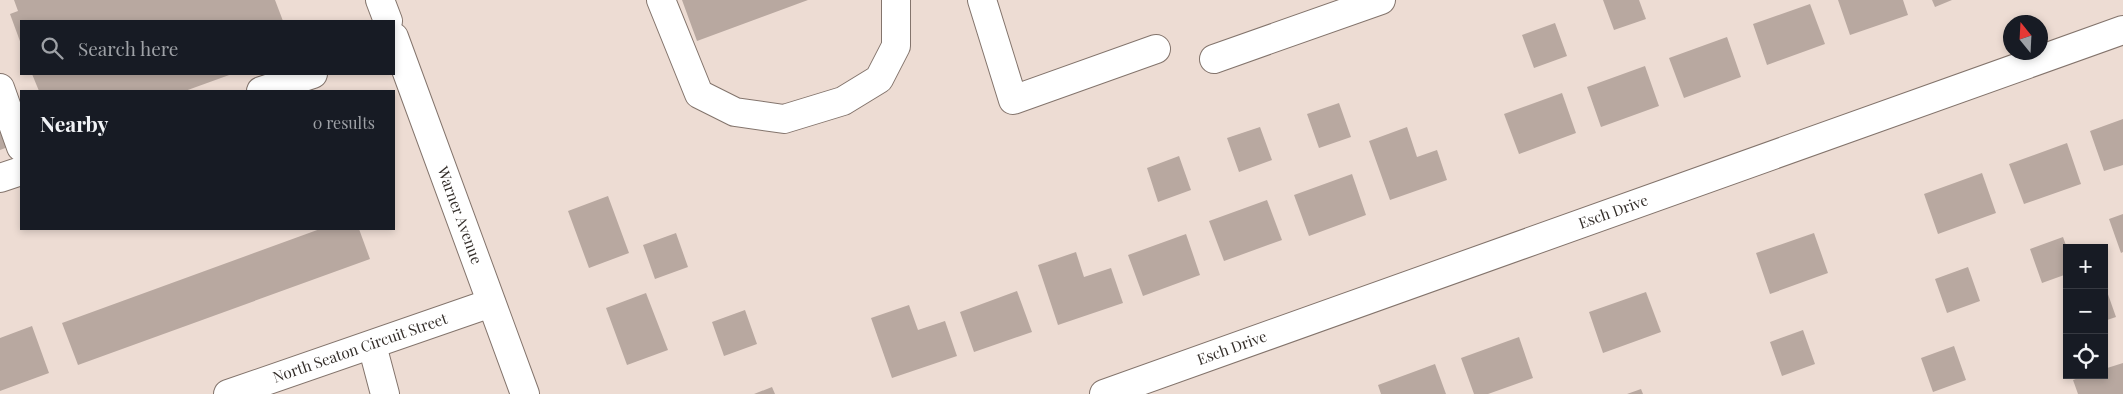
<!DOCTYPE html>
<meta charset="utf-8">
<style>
:root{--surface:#171b24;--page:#242831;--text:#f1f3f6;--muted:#9ea1a6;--line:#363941}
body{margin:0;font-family:"Playfair Display",serif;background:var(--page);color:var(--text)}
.controls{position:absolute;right:15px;bottom:15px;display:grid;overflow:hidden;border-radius:0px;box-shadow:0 2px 8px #0003}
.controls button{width:45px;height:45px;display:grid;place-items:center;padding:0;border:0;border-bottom:1px solid var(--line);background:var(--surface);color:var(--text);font:25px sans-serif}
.compass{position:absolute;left:2003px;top:15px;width:45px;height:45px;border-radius:50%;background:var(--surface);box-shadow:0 2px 8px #0003;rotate:342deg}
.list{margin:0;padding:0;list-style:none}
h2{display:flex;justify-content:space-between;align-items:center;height:65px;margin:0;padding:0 20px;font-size:21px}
h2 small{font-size:16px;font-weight:400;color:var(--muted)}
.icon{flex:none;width:28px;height:28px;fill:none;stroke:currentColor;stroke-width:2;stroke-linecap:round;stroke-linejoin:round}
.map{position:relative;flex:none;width:2123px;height:394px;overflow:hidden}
.search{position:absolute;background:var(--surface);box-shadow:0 2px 8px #0003;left:20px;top:20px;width:375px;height:55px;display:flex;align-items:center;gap:12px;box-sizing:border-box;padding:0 18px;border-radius:0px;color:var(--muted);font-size:19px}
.panel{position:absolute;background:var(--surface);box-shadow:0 2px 8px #0003;left:20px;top:90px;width:375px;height:140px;border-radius:0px}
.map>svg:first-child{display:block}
.building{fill:#b8a8a0}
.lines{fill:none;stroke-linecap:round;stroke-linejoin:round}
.minor-casing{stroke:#83746c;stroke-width:30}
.minor{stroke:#fff;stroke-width:28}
.labels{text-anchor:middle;stroke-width:4;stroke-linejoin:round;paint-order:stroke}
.street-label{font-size:15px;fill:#342e2a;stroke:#fae9e0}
</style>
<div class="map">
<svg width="2123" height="394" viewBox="0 0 2123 394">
<rect width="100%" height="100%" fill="#eddcd3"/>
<path class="building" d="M14,0H275L283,21H21V44L10,14L18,11Z
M682,0H808L697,41Z
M1603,0H1639L1646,19L1614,30Z
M1838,0H1903L1908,15L1850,35Z
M1932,0H1952L1935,7Z
M1810,4L1825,44L1767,65L1753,24Z
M1555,23L1567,56L1534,68L1522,35Z
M1727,37L1741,77L1684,98L1669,58Z
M1645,66L1659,106L1601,127L1587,87Z
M32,74H232L185,91H39Z
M1562,93L1576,133L1519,154L1504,114Z
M1339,103L1351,137L1319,148L1307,114Z
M2123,119V165L2104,171L2090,131Z
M0,126L8,147L0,150Z
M1260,127L1272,160L1239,172L1227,138Z
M1407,127L1417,157L1437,150L1447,180L1390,200L1369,141Z
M2067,143L2081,184L2024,204L2009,164Z
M1179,156L1191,190L1158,202L1147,168Z
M1982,173L1996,213L1938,234L1924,194Z
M1352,174L1366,215L1309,236L1294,195Z
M608,196L629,253L589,268L568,211Z
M1267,200L1282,240L1224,261L1209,221Z
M2123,214V252L2121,253L2109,219Z
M320,229H359L370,259L78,365L62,323Z
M676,233L688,267L655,279L643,245Z
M1814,233L1828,273L1770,294L1756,253Z
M1186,234L1200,275L1143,296L1128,255Z
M2063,237L2067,248V274L2042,283L2030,249Z
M1076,252L1084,277L1111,268L1123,303L1058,325L1038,265Z
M1968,267L1980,301L1947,313L1935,279Z
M2104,283L2116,317L2104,321Z
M1017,291L1032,332L974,352L960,312Z
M1646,292L1661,332L1603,353L1589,312Z
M646,293L668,350L627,365L606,308Z
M909,305L918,330L945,321L957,356L892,378L871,318Z
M745,310L757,344L724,356L712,322Z
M32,326L49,373L0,391V338Z
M1803,330L1815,364L1782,376L1770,342Z
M1519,337L1533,378L1488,394H1474L1461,358Z
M1954,346L1966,380L1933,392L1921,358Z
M2123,363V394H2078L2073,380L2087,375H2104V369Z
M1435,364L1446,394H1381L1378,385Z
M772,387L775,394H754Z
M1641,389L1643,394H1627Z"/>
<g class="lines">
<defs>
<g id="minor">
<path d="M380,0L388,21"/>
<path d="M661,0L699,94L735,112L784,119L843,101L879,79L896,46V0"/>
<path d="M982,0L1013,100L1156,49"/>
<path id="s1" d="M394,37L525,394"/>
<path d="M1214,59L1381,0"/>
<path d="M0,88L21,147"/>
<path d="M261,91L313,74"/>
<path d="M0,178L21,171"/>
<path d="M372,345L385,394"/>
<path id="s2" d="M228,394L491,303"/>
<path id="s3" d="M1104,394L2123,30"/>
</g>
</defs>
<use href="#minor" class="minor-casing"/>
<use href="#minor" class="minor"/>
</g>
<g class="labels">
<g class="street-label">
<text dy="5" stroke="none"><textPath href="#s3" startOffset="541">Esch Drive</textPath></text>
<text dy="5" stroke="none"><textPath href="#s1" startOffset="190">Warner Avenue</textPath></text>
<text dy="5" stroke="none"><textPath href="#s3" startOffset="136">Esch Drive</textPath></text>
<text dy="5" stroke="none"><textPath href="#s2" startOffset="140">North Seaton Circuit Street</textPath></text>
</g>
</g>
</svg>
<div class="controls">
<button>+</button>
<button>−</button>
<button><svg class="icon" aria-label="locate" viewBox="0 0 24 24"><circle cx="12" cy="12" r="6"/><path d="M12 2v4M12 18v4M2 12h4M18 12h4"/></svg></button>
</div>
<svg class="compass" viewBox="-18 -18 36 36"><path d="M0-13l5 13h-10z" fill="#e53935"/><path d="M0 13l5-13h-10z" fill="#9ea1a6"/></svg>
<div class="search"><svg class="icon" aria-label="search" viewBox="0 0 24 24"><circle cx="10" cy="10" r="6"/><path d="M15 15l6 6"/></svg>Search here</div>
<section class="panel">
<h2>Nearby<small>0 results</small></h2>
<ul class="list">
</ul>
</section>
</div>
